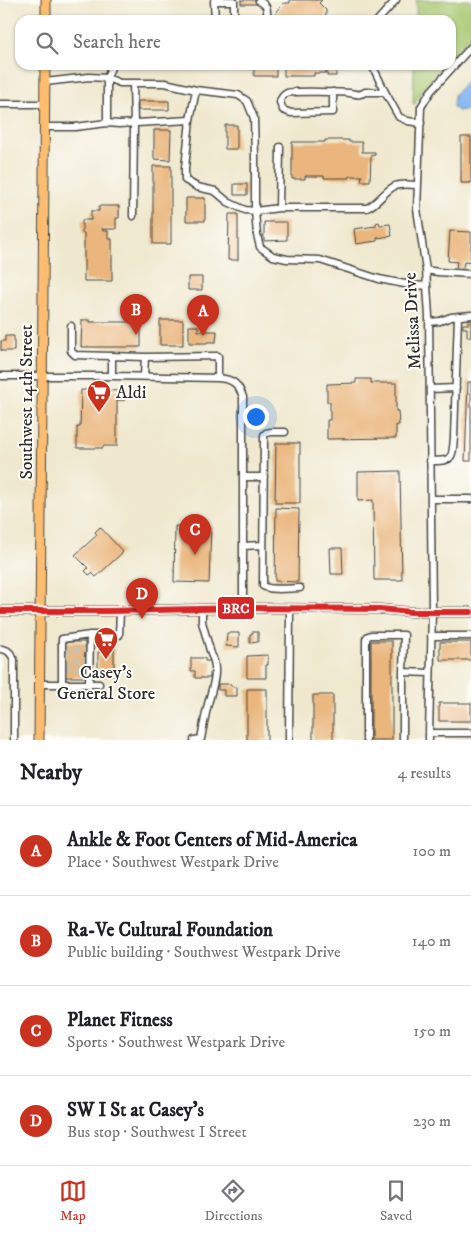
<!DOCTYPE html>
<meta charset="utf-8">
<style>
:root{--surface:#fff;--page:#f6f6f6;--text:#202124;--muted:#757577;--line:#e0e0e0;--accent:#c8321e}
body{margin:0;font-family:"IM FELL DW Pica",serif;background:var(--page);color:var(--text)}
.you{position:absolute;left:255px;top:416px;width:18px;height:18px;margin:-12px;border:4px solid #fff;border-radius:50%;background:#1a73e8;box-shadow:0 0 0 8px #1a73e833}
.badge{display:grid;place-items:center;width:32px;height:32px;border-radius:50%;background:var(--accent);color:#fff;font-size:16px;font-weight:700}
.pin{position:absolute;translate:-50% -41px;filter:drop-shadow(0 1px 2px #0008)}
.pin::after{content:'';position:absolute;top:26px;width:18px;height:15px;background:inherit;clip-path:polygon(0 0,100% 0,50% 100%)}
.list{margin:0;padding:0;list-style:none}
h2{display:flex;justify-content:space-between;align-items:center;height:65px;margin:0;padding:0 20px;font-size:21px}
h2 small{font-size:16px;font-weight:400;color:var(--muted)}
.list li{display:grid;grid-template-columns:32px 1fr auto;gap:15px;align-items:center;box-sizing:border-box;height:90px;padding:0 20px;border-top:1px solid var(--line)}
.list b{display:block;font-size:19px;white-space:nowrap}
.list p{margin:0;font-size:16px;white-space:nowrap;color:var(--muted)}
.list em{font-size:16px;font-style:normal;color:var(--muted)}
.icon{flex:none;width:28px;height:28px;fill:none;stroke:currentColor;stroke-width:2;stroke-linecap:round;stroke-linejoin:round}
.map{position:relative;flex:none;width:471px;height:740px;overflow:hidden}
.search{position:absolute;background:var(--surface);box-shadow:0 1px 4px #0004;left:15px;right:15px;top:15px;height:55px;display:flex;align-items:center;gap:12px;box-sizing:border-box;padding:0 18px;border-radius:15px;color:var(--muted);font-size:19px}
.sheet{height:425px;background:var(--surface)}
nav{display:flex;justify-content:space-around;align-items:center;box-sizing:border-box;height:70px;border-top:1px solid var(--line);background:var(--surface);font-size:14px;color:var(--muted)}
nav a{display:grid;justify-items:center;gap:2px}
nav .on{color:var(--accent)}
.map>svg:first-child{display:block}
.green{fill:#a7c871;stroke:#697a4e}
.water{fill:#83b5f0;stroke:#57708e}
.building{fill:#eab67d}
.lines{fill:none;stroke-linecap:round;stroke-linejoin:round}
.minor-tunnel{stroke:#c8c2ad;stroke-width:6;stroke-dasharray:6 3;stroke-linecap:butt}
.minor-casing{stroke:#484743;stroke-width:9}
.major-casing{stroke:#484743;stroke-width:11}
.minor{stroke:#fff;stroke-width:6}
.major{stroke:#fcbd6f;stroke-width:9}
.bus-1-casing{stroke:#fdfcf7;stroke-width:10}
.bus-1{stroke:#d62728;stroke-width:6}
.labels{text-anchor:middle;stroke-width:4;stroke-linejoin:round;paint-order:stroke}
.street-label{font-size:18px;fill:#2b2b2b;stroke:#fdfcf7}
.poi-label{font-size:18px;fill:#2b2b2b;stroke:#fdfcf7;text-anchor:start}
.line-badge{stroke:#fdfcf7;stroke-width:2}
.badge-label{font-size:14px;text-anchor:middle;font-weight:bold;fill:#fff}
</style>
<div class="map">
<svg width="471" height="740" viewBox="0 0 471 740">
<rect width="100%" height="100%" fill="#fdfcf7"/>
<filter id="ink" filterUnits="userSpaceOnUse"><feTurbulence type="fractalNoise" baseFrequency=".02" numOctaves="2"/><feDisplacementMap in="SourceGraphic" scale="10" xChannelSelector="R" yChannelSelector="G"/><feConvolveMatrix kernelMatrix="1 2 1 2 8 2 1 2 1" color-interpolation-filters="sRGB"/></filter>
<filter id="wash" filterUnits="userSpaceOnUse"><feTurbulence type="fractalNoise" baseFrequency=".0096" numOctaves="4" result="noise"/><feDisplacementMap in="SourceGraphic" scale="20" xChannelSelector="R" yChannelSelector="G"/><feGaussianBlur stdDeviation="1.12" result="paint"/><feColorMatrix in="noise" values="0 0 0 0 0 0 0 0 0 0 0 0 0 0 0 0 0 1.4 0 .05"/><feComposite in="paint" operator="in"/></filter>
<g filter="url(#wash)">
<rect width="100%" height="100%" fill="#efe8ce"/>
<path class="green" d="M416,0H471V35L451,57V20H416Z
M414,65H443L420,93L415,104H413Z"/>
<path class="water" d="M471,76V109L457,111L453,107L454,95Z"/>
<g id="blocks">
<path class="building" d="M241,0H257V4H241Z
M290,0H322L319,3L326,10V15L320,20H282L276,14L277,10L284,3H290Z
M219,65H241V68L219,69Z
M250,65H276V76H254V69H250Z
M284,65H326V73H314V76H284Z
M327,65H336V76H327Z
M138,101H169V110H138Z
M225,125H237V149H225Z
M154,130H171L170,160L154,159Z
M461,137H471V183H461Z
M325,140H349V142H362V152H375V155L371,156L370,181H361L362,176H349V178H324V176H305V179H292V142H325Z
M153,166H171V244H153Z
M234,184H247V195H234Z
M186,198H205V221H186Z
M99,206H119V218H116V229H102L103,231H108V239H112V281H84V233H82V220H91V211H99Z
M229,214H238V260H228Z
M264,222H287V240L264,241Z
M379,222L380,225L390,224L392,236L377,238V241L356,244L354,229L376,226V223Z
M450,231L471,232V263L464,262L463,268L456,267L457,262L448,261Z
M188,277H202V290H188Z
M468,319H471V337H467V328H463V324H468Z
M82,320H90V322H141V347H81Z
M160,320H183V345H160Z
M189,326H198V331H217L216,342H207V343H189Z
M5,336H14V351H1V341H5Z
M356,379H371V383H396V411H398L399,425H396V438L327,439V420H330V402H327V384L356,383Z
M468,382H471V461H465Z
M81,390L125,391V400H117V446H103V448H77V427H80Z
M276,443H300V503H275Z
M400,471L402,580H374L373,500L358,501V472Z
M276,508L299,509L298,582L275,581Z
M175,526L211,527L209,583L174,582Z
M100,527L123,552L96,577L92,573L89,575L85,571L88,568L75,555L97,535L95,532Z
M330,548H342L343,574H331Z
M252,632H258V642L250,643V634H252Z
M227,633H239V647L226,646Z
M371,641H392V740H371Z
M65,642H85L84,677H65Z
M440,642H471V660H440Z
M100,645L114,646V675H100V669H98V652H100Z
M268,655V665H266V678H247V656Z
M191,658H205V661H212V672H210V678H195V671H191Z
M218,684H231V686L237,687V696H224V690H218Z
M247,689H267V740H247Z
M313,695H333V740H313Z
M439,703H471V721H439Z"/>
</g>
</g>
<g filter="url(#ink)">
<use href="#blocks" fill-opacity="0" stroke="#484743" stroke-width="1"/>
<g class="lines">
<path class="minor-tunnel" d="M65,650H85
M65,660H85
M65,668H84"/>
<defs>
<path id="minor" d="M259,1C269,6 267,10 267,20
M215,20L214,1H234V20
M378,20L396,0
M112,65L107,78L120,83H165L196,90L238,95L247,101L254,118L255,157V211L245,210L228,202L215,191L197,187L185,180V168L190,120
M372,65L385,92
M333,92V112L291,113L283,110C283,109 280,103 280,102C280,99 284,94 287,93C291,91 343,92 350,93C356,94 360,96 365,92H385L399,117L408,121L421,123
M0,104H45
M107,123L119,124L190,120L196,90
M45,127H75L107,123V78L89,77L45,82
M280,147L279,208H367C378,203 383,193 393,187C400,183 410,185 418,185
M279,208L255,211L257,235L260,247L273,256L287,259L320,260L379,279L415,286L427,285
M133,216L134,123L133,83
M426,270L438,272L471,274
M429,322L440,321L451,317L471,315
M71,326V351L75,355L145,357L144,376
M112,356V376
M145,357L218,356V378
M0,376H112L218,378C232,379 238,383 243,397V608
M430,389L456,388
M285,432H271L266,433L264,435L263,586C271,591 290,588 300,588
M430,461C454,461 452,459 454,437L458,316
M243,477H264
M431,499H471
M243,546L263,545
M149,610L150,587
M431,636H471
M0,649C8,649 11,653 14,660V740
M40,684H99
M62,684V639L90,635H119L120,611
M89,684L90,635
M429,733L432,612L429,316L426,270L417,209L421,107L431,91L471,47
M194,740L201,739C203,728 205,716 208,704C212,688 220,670 211,654L202,622V609
M289,740L290,609
M366,740V639L368,636L371,635H404L403,672L430,673
M403,740V672
M429,740V733H471"/>
<path id="major" d="M46,20V0
M0,611H111L243,608L380,609L411,612H471
M39,740L45,65"/>
</defs>
<use href="#minor" class="minor-casing"/>
<use href="#major" class="major-casing"/>
<use href="#minor" class="minor"/>
<use href="#major" class="major"/>
<defs>
<path id="bus-1" d="M0,611H111L243,608L380,609L411,612H471"/>
</defs>
<use href="#bus-1" class="bus-1-casing"/>
<use href="#bus-1" class="bus-1"/>
</g>
</g>
<defs>
<symbol id="supermarket-pin" viewBox="-11 -11 22 30"><path d="M0 17L-7.5 6A9.5 9.5 0 1 1 7.5 6Z" fill="#c8321e" stroke="#fdfcf7"/><path d="M-6-5.5h2.5l.6 2H6L4.5 2H-2.5L-4.4-4H-6ZM-1.5 3.2a1.3 1.3 0 1 0 .1 0ZM3 3.2a1.3 1.3 0 1 0 .1 0Z" fill="#fff"/></symbol>
</defs>
<g fill-rule="evenodd">
<use href="#supermarket-pin" x="85" y="378" width="28" height="38"/>
<use href="#supermarket-pin" x="92" y="625" width="28" height="38"/>
</g>
<g class="labels">
<g class="street-label">
<text transform="translate(412 321) rotate(-93)" y="6">Melissa Drive</text>
<text transform="translate(26 402) rotate(-90)" y="6">Southwest 14th Street</text>
</g>
<g class="poi-label">
<text x="116" y="398">Aldi</text>
<text x="106" y="678" text-anchor="middle">Casey's<tspan x="106" dy="21">General Store</tspan></text>
</g>
</g>
<rect class="line-badge" x="217" y="596" width="38" height="24" rx="5" fill="#d62728"/>
<g class="badge-label">
<text x="236" y="613">BRC</text>
</g>
</svg>
<div class="you"></div>
<div class="pin badge" style="left:203px;top:336px">A</div>
<div class="pin badge" style="left:136px;top:335px">B</div>
<div class="pin badge" style="left:195px;top:555px">C</div>
<div class="pin badge" style="left:142px;top:619px">D</div>
<div class="search"><svg class="icon" aria-label="search" viewBox="0 0 24 24"><circle cx="10" cy="10" r="6"/><path d="M15 15l6 6"/></svg>Search here</div>
</div>
<section class="sheet">
<h2>Nearby<small>4 results</small></h2>
<ul class="list">
<li><span class="badge">A</span><div><b>Ankle &amp; Foot Centers of Mid-America</b><p>Place · Southwest Westpark Drive</p></div><em>100 m</em></li>
<li><span class="badge">B</span><div><b>Ra-Ve Cultural Foundation</b><p>Public building · Southwest Westpark Drive</p></div><em>140 m</em></li>
<li><span class="badge">C</span><div><b>Planet Fitness</b><p>Sports · Southwest Westpark Drive</p></div><em>150 m</em></li>
<li><span class="badge">D</span><div><b>SW I St at Casey's</b><p>Bus stop · Southwest I Street</p></div><em>230 m</em></li>
</ul>
</section>
<nav>
<a class="on"><svg class="icon" aria-label="map" viewBox="0 0 24 24"><path d="M3 6l6-2 6 2 6-2v14l-6 2-6-2-6 2zM9 4v14M15 6v14"/></svg>Map</a>
<a><svg class="icon" aria-label="directions" viewBox="0 0 24 24"><path d="M12 3l9 9-9 9-9-9zM9 14v-3h6M13 9l2 2-2 2"/></svg>Directions</a>
<a><svg class="icon" aria-label="saved" viewBox="0 0 24 24"><path d="M7 4h10v16l-5-4-5 4z"/></svg>Saved</a>
</nav>
